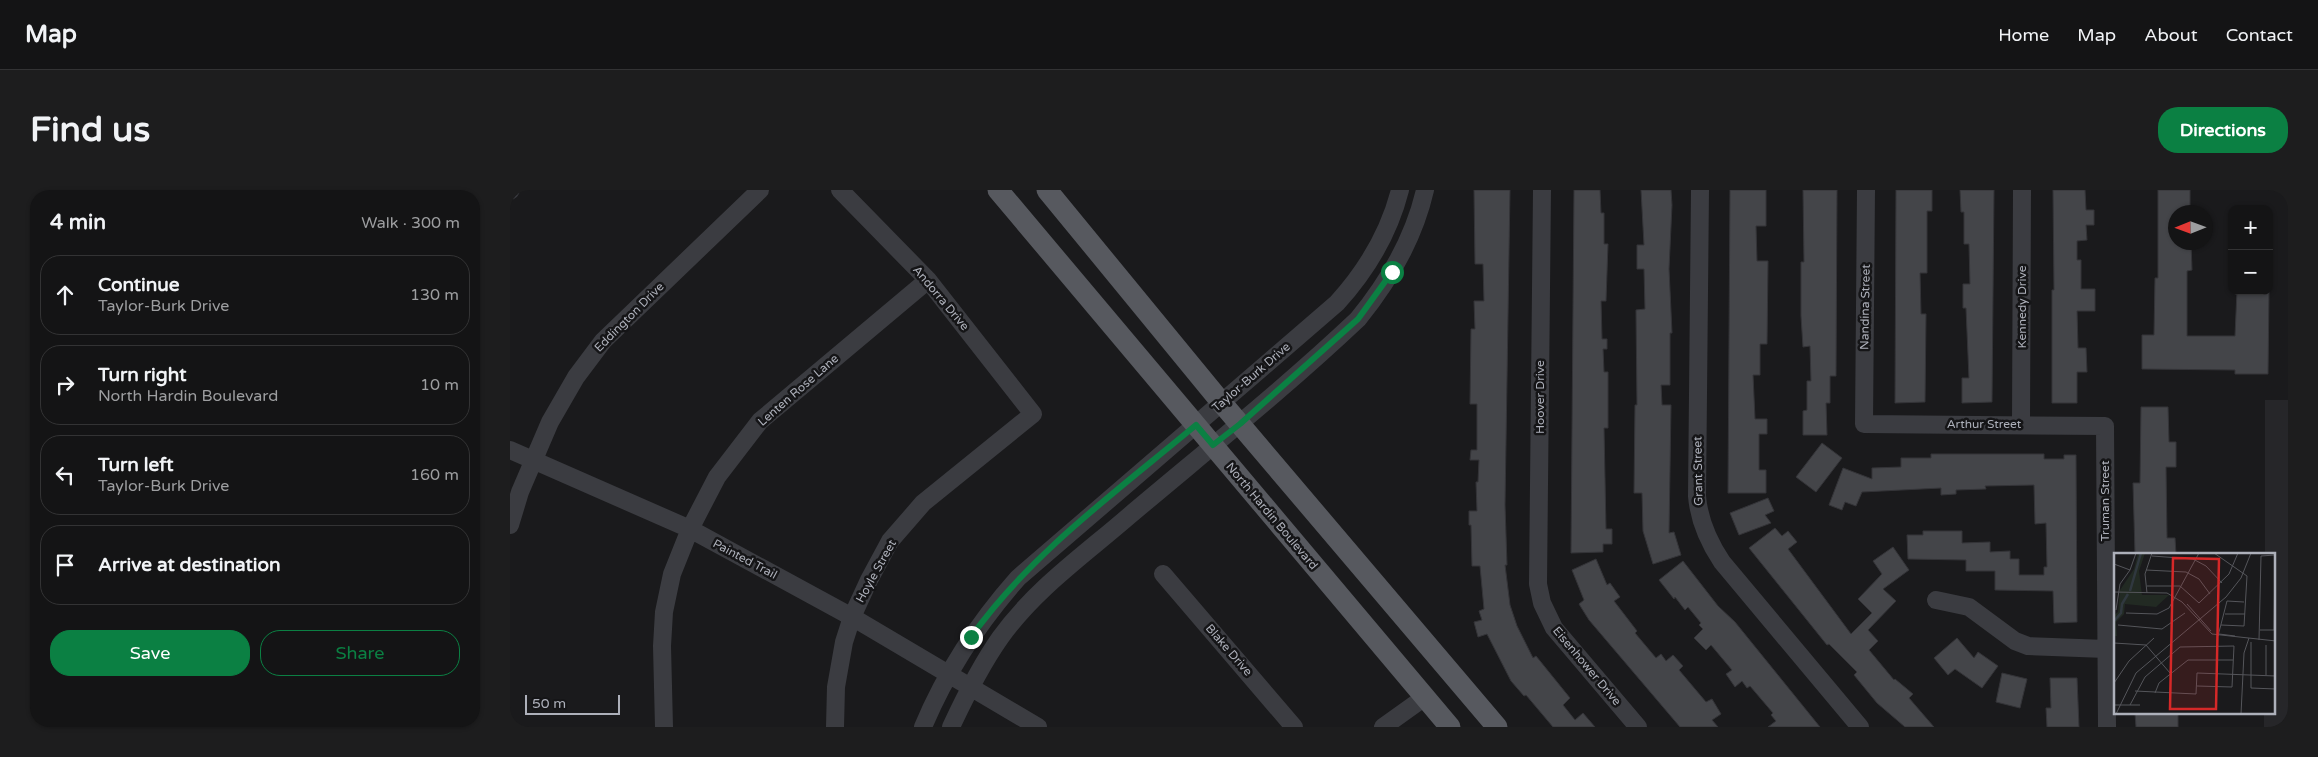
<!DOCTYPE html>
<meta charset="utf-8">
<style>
:root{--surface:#141415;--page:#1d1d1e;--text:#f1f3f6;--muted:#9d9ea0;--line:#333334;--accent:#0b8043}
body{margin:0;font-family:"Varela Round",sans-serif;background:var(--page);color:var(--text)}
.controls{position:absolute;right:15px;top:15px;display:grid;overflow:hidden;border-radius:10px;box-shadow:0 1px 4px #0004}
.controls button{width:45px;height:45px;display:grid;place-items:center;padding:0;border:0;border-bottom:1px solid var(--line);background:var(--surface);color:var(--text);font:25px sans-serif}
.compass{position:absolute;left:1658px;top:15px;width:45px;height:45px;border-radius:50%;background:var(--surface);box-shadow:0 1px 4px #0004;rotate:269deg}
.scale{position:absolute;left:15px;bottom:12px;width:95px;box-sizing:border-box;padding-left:5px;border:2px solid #adb0ba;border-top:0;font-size:14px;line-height:18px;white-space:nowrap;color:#adb0ba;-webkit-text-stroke:4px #151517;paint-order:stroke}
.stop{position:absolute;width:15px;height:15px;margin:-11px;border:4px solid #0b8043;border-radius:50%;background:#fff}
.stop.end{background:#0b8043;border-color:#fff;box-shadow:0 1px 5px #0008}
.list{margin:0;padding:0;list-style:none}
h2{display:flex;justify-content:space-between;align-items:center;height:65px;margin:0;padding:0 20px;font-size:21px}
h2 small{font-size:16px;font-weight:400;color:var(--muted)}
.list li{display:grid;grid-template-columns:32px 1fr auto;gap:15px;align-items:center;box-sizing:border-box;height:80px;margin:0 10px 10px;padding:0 10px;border:1px solid var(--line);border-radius:20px}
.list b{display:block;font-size:19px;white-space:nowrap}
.list p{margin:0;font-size:16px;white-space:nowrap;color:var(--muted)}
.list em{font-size:16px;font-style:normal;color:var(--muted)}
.actions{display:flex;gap:10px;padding:15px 20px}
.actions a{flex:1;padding:11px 0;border:1px solid var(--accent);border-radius:20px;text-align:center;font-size:18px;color:var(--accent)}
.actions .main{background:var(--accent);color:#fff}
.icon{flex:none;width:28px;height:28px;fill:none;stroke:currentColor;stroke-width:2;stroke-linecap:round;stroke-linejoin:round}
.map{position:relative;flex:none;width:1778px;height:537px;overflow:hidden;border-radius:20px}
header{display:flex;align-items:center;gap:30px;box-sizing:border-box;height:70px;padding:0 25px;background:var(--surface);border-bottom:1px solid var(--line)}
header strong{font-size:24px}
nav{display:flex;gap:28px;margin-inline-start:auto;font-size:18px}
.intro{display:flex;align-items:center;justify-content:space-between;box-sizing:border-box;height:120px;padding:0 30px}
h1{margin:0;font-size:35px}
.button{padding:12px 22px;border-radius:20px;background:var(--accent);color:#fff;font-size:18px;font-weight:700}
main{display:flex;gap:30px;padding:0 30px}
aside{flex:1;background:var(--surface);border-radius:20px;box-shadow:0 1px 4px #0004}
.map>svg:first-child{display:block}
.built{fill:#262629}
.building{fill:#444549;stroke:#343438}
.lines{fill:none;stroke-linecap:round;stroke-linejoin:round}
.minor{stroke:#3b3c41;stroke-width:18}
.major{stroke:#57595f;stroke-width:21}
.route{stroke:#0b8043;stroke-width:6}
.labels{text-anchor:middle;stroke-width:5;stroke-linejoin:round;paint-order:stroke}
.street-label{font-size:12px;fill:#adb0ba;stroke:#151517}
.inset-river{fill:none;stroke:#30383f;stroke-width:2.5}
.inset-road{fill:none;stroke:#55565b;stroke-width:1}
.view{fill:#d62828;fill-opacity:0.15;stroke:#d62828;stroke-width:2.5}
.inset-edge{fill:none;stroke:#adb0ba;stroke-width:2.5}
</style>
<header>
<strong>Map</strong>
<nav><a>Home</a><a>Map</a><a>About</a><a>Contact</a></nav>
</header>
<div class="intro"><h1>Find us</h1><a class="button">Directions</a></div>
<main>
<aside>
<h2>4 min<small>Walk · 300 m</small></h2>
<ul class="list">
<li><svg class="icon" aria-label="ahead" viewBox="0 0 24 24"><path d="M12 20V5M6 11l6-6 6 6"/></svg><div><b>Continue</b><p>Taylor-Burk Drive</p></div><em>130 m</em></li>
<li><svg class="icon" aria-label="right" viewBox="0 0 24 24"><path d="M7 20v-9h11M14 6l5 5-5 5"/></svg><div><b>Turn right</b><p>North Hardin Boulevard</p></div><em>10 m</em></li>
<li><svg class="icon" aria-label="left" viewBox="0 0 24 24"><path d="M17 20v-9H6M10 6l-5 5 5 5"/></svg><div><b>Turn left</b><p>Taylor-Burk Drive</p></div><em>160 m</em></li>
<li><svg class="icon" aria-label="arrive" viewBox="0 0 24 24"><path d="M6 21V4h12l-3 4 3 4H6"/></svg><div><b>Arrive at destination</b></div></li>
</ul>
<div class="actions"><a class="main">Save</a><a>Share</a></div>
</aside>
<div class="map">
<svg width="1778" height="537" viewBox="0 0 1778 537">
<rect width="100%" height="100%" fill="#1a1a1c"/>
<path class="built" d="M1755,210H1778V537H1754V523H1764V364H1755Z"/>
<path class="building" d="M964,0H1000L995,315L997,375H995L1000,415L1007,436L1023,468L1026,466L1060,508L1053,515L1065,530L1073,523L1085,537H1043L1016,505L1014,506L1001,491L977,444L968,447L964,432L972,430L969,421L974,419L970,376H962L961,335H959V321H967L966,292H968L969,270H960L961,260H967V214H960L961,139H965L964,111H974L973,74H965Z
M1064,0H1090L1091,23H1094V54H1098L1096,111H1091L1092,149H1097V159H1093L1094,182H1098V238H1094L1096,339H1102V354H1093V362L1061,363Z
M1131,0H1161L1162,15L1159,79L1162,143H1160V195H1151L1152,215H1161L1159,343L1164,342L1171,365L1143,374L1133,341L1132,303H1124L1125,215H1127L1126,120L1135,119L1134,79H1127V55H1134Z
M1220,0H1256V36H1246L1247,71H1258L1257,154H1250V185H1243L1245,229H1257V244H1249V280H1256V303H1218Z
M1293,0H1327L1326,186H1320V213H1316L1317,245H1293V221L1297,220V191H1301L1300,156L1293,157L1291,126V72H1294Z
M1386,0H1422V21H1417V83H1410L1411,124H1416L1415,212L1385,213Z
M1450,0H1484L1482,212L1452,213V188H1459L1456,118H1453V94H1460L1459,54H1454V22H1451Z
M1543,0H1575L1576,20H1584V35H1576L1577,50L1567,51V70H1571V99H1585V121H1567L1568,158H1576L1577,182H1567V213H1542V100H1544Z
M1648,0H1680V22H1666V52H1681L1682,80L1677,81V146H1725L1727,101H1759L1758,184H1725V180L1632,179V145H1644L1645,88H1648Z
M1631,217H1658L1659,252H1666V277H1656L1657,348H1665L1666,364H1625L1623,293H1630Z
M1312,253L1332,268L1306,302L1286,287Z
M1421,264H1534V269H1554V265H1566L1567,432L1544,433L1543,401L1485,400V381H1456V370L1398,369L1397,345H1413V341H1452V353L1480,352V362L1500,361V369H1509V385H1534V377H1537L1536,333L1525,334L1524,295L1475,296L1476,299L1446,300V304L1431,305V298L1352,302L1346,316L1335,312L1332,320L1319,315L1333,278L1362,289V278L1391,277V268H1421Z
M1258,308L1264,321L1255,325L1261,333L1229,345L1220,323Z
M1265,338L1272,346L1278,341L1287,352L1278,359L1341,444L1362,423L1348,409L1372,384L1363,371L1383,357L1399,380L1373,399L1386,411L1358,440L1368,451L1359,460L1384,490L1385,489L1403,504L1399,508L1424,537H1395L1367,513L1344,485L1347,482L1319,454L1317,455L1239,358Z
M1086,369L1097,395L1100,393L1110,407L1104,411L1127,441L1125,443L1146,468L1151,464L1156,471L1163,465L1173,476L1169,480L1196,512L1202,509L1211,524L1202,530L1208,537H1170L1079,430L1069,414L1074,410L1062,380Z
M1173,371L1208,416L1225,432L1310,537H1258L1266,531L1261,525L1263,523L1240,496L1237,498L1232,491L1225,497L1216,484L1222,480L1201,455L1196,460L1184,448L1193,439L1189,435L1191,433L1178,417L1175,420L1165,407L1164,409L1149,390Z
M1447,448L1464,468L1468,462L1488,476L1472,498L1445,479L1438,485L1424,468Z
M1492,483L1517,489L1510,518L1486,512Z
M1540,488H1567L1569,537H1537L1536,518H1541Z
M1625,523H1668V537H1626Z"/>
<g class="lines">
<path class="minor" d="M1032,0L1028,394L1032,413L1044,438L1128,537
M1190,0L1187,306C1189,331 1198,351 1212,372L1350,537
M1356,0L1354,234L1595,236L1597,537
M0,1L1,0
M1511,234L1512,0
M0,260L180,339L342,427L528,537
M0,335L10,302L40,232L66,187L93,151L250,0
M653,384L784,537
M1426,410L1459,417L1505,451L1518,456L1596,459
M154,537L152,456L154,422L162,384L180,339L207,287L250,231L418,90
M325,537L326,497L334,452L342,427L359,390L380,351L413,313L523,224L418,90L330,0
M413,537C436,482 469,432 508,388L827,113C857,80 879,43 890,0
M441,537C455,507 471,475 490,448C525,399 574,365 619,326C696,261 775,198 848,129C879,91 904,48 915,0
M873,537L915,507"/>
<path class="major" d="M488,0L940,537
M537,0L711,212L987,537"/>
</g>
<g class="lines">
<path class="route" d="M461,447C521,363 607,301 686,235L703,255L730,234L848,129L882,82"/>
</g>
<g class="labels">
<g class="street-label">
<text transform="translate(431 108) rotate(50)" y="4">Andorra Drive</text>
<text transform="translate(1355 117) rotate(-89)" y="4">Nandina Street</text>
<text transform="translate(1512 117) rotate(-90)" y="4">Kennedy Drive</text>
<text transform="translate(119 127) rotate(-45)" y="4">Eddington Drive</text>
<text transform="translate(741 187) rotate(-41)" y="4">Taylor-Burk Drive</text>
<text transform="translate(288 200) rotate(-41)" y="4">Lenten Rose Lane</text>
<text transform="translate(1030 207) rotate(-90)" y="4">Hoover Drive</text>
<text x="1474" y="238">Arthur Street</text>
<text transform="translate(1188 281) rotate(-91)" y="4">Grant Street</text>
<text transform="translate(1595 311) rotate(-90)" y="4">Truman Street</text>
<text transform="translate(762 326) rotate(50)" y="4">North Hardin Boulevard</text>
<text transform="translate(235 369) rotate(28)" y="4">Painted Trail</text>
<text transform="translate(366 381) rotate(-61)" y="4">Hoyle Street</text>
<text transform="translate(719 460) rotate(49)" y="4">Blake Drive</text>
<text transform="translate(1077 476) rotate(50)" y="4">Eisenhower Drive</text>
</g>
</g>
<g transform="translate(1604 363)">
<rect width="161" height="161" fill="#1a1a1c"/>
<path d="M24,0H31L25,18L28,42H55L42,54L11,51L10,61L2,69L3,83H0V62L4,59L6,37L20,16Z" fill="#222a23"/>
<path class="inset-river" d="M16,38L27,0M0,68L7,60L8,51L14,41"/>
<path class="inset-road" d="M100,0L133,23L130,73L107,72M38,3L79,6L92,13L108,30M0,11L16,17M32,17L72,19L85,26L96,41M33,33H66L85,50L115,21L124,0M0,39L53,40L68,49L98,81L162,88M33,40L31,21L38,0M73,51L97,78M2,57L6,31L16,17L22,0M12,60L43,61L55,55L85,0M111,61H131M4,72L48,76L71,60M105,81L121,83M104,83L113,48L130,49M145,87L147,3L161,2L160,77H146M137,89V135L162,136M0,90L32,92L56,120M152,122V92M0,130L15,108L40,85M21,138L82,141L83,120L162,123M41,140L45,130L74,107H119M0,152H26M16,152L31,124L66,94L120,93L118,134L83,133M2,161L22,120L112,44L127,25L137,0M127,161L130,100L135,85"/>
<path class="view" d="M59,5L105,6L102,156H56Z"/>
<rect width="161" height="161" class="inset-edge"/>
</g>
</svg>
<div class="controls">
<button>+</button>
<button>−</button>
</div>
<svg class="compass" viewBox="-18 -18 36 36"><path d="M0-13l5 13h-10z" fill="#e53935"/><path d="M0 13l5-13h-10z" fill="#9d9ea0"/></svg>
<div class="scale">50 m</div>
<div class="stop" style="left:882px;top:82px"></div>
<div class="stop end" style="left:461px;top:447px"></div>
</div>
</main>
